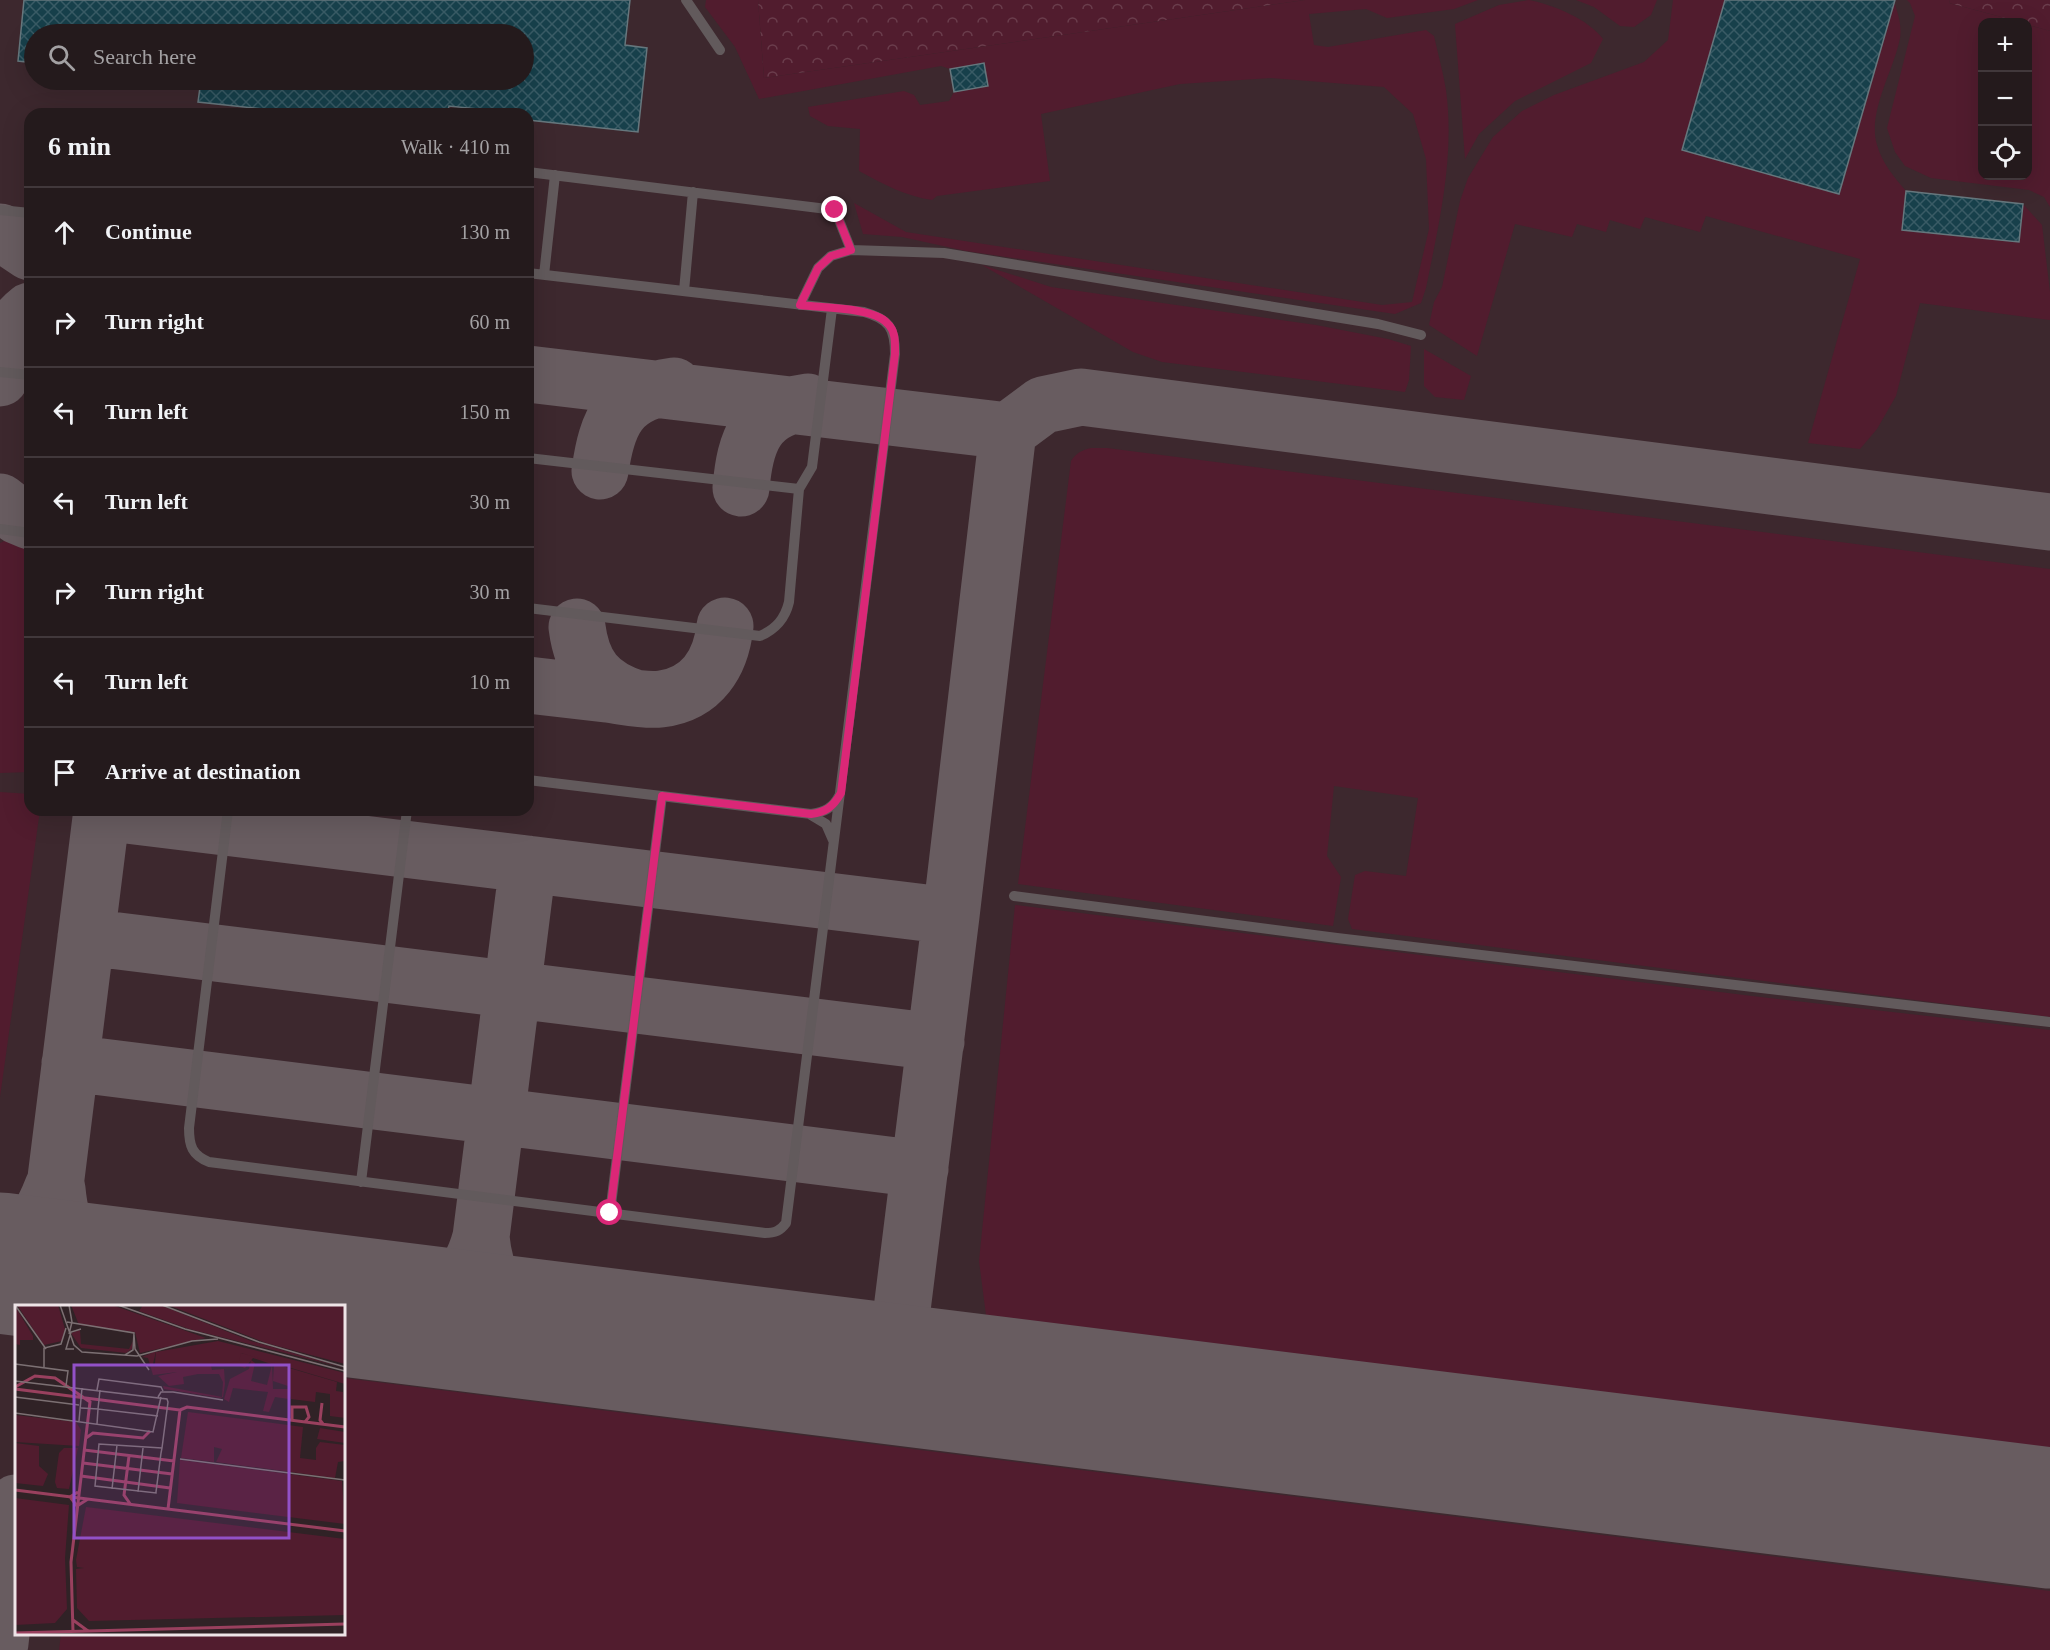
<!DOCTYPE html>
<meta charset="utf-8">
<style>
:root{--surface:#241a1c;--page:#302729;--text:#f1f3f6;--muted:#a3a1a3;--line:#41383b}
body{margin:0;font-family:"Times New Roman",serif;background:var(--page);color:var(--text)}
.controls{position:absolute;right:18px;top:18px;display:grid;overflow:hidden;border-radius:12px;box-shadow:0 6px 24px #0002}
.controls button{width:54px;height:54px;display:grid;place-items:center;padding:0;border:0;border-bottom:2px solid var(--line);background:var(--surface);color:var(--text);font:30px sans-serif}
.stop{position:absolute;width:18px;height:18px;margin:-14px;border:4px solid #db2777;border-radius:50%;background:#fff}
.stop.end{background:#db2777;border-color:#fff;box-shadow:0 2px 6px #0008}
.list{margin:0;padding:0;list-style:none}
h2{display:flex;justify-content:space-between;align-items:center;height:78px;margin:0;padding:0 24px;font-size:26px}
h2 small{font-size:20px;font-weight:400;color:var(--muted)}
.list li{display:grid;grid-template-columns:39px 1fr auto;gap:18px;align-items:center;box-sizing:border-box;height:90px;padding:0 24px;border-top:2px solid var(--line)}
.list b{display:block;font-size:22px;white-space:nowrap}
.list em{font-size:20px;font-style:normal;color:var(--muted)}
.icon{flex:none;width:33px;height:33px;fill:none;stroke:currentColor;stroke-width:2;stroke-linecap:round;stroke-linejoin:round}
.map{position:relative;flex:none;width:2050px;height:1650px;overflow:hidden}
.search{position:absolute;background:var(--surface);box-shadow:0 6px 24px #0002;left:24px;top:24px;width:510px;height:66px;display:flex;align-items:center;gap:15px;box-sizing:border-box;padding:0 21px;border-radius:33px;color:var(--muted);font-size:22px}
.panel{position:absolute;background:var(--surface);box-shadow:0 6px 24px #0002;left:24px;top:108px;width:510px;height:708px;border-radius:18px}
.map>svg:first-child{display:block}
.built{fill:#3d282e;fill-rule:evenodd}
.grass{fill:#511c2e}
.forest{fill:url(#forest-crowns)}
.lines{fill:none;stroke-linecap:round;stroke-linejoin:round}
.taxiway{stroke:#685c60;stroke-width:57}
.runway{stroke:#685c60;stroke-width:141}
.building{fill:url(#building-cross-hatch);stroke:#66777d;stroke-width:1.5}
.service{stroke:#625a5c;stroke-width:10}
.route{stroke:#db2777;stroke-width:8}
.inset-river{fill:none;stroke:#99405e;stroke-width:3}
.inset-road{fill:none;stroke:#7c7073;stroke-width:1.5}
.view{fill:#9251c7;fill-opacity:0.15;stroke:#9251c7;stroke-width:3}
.inset-edge{fill:none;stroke:#eee4e7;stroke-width:3}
</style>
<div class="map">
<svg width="2050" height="1650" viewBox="0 0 2050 1650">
<defs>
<pattern id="forest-crowns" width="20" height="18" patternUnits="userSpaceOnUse" patternTransform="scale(1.5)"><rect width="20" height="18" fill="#511c2e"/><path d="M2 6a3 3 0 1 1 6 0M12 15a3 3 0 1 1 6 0" fill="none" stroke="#6a3d4c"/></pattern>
<pattern id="building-cross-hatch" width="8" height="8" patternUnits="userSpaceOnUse" patternTransform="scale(1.5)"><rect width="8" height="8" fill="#17404b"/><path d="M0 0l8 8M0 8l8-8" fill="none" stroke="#395b65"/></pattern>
</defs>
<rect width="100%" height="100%" fill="#302226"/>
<path class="built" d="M0,0H758L764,78L1305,0H1950L1949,3L2020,22H1982V176H2028V25L2050,31V1650H0ZM34,34H524V80H34ZM30,114H528V810H30ZM16,1306H344V1634H16Z"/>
<path class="grass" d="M706,0H758L764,78L1305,0H1478L1454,9L1387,18L1366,9L1309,14L1314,45L1328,47L1426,30L1434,36C1438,54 1443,72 1446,90C1455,157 1439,223 1426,288L1421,303L1395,314L966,251L902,237L863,234L854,203L906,232L1382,305L1412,302L1429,229L1426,159L1413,114L1384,87L1271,78L1180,84L1041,114L1050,181L937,196L932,200C905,196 883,184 859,171L860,129L828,126L810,116L808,107L904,91L914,95L920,105L949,101L954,92L987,86L984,64L950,69L941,66L759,99L735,47L705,7Z
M1529,0C1554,5 1588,19 1603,39L1591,63L1515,101L1479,134L1465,159L1455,24L1499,5Z
M1576,0H1657L1651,15L1634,27L1620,26L1594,7Z
M1673,0H1725L1683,150L1839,194L1894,1C1898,14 1902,25 1900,38C1894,70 1867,112 1877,145C1882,163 1894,177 1906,191L1902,230L2019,242L2023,204L2042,225L2050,292V320L1920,303L1896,396L1877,429L1860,449L1808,443L1860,259L1706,216L1700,232L1645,217L1640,229L1610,220L1606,232L1577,224L1572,237L1515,224L1477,356L1429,325L1434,302L1442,287L1460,201L1468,178L1493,137L1522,111L1554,95L1644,62L1668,40Z
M1907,0H1950L1949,3L2020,22H1982V176H2028V25L2050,31V207L2044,197L2029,190L1931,178L1905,166L1895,152L1887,128L1915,16L1910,3Z
M982,265L1051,287L1316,325L1388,339L1411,346L1409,380L1405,392L1162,362L1133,352Z
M1424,349L1471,376L1464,400L1435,397L1424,386Z
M1091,448H1107L2050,569V1017L1352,929L1348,919L1355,875L1365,871L1406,876L1418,798L1334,786L1327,856L1341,877L1333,926L1018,884L1071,461C1076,453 1082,450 1091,448Z
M11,538L21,540L30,547V772L0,773V543Z
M0,792L30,794V810H40L0,1097Z
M1015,905L1752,996L2050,1030V1448L986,1315L979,1261Z
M344,1378L2050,1591V1650H59L61,1634H344Z"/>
<path class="forest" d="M758,0H1305L764,78Z
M1950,0H2050V31L2028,25V22H2020L1949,3Z"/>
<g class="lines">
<path class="taxiway" d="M0,232L30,252
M528,374L1008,431L951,916L894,1374
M0,378C3,351 7,329 30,311
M1008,431L1043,405L1081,397L2050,522
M600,471C607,422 619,393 674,386
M741,488C745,441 756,409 808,402
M0,502L18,516L30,521
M577,627C582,666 598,686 635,698
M528,685C554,688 580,691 606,694C624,696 643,701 661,699C702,694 721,663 725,626
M102,812L951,916
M528,864L481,1237C486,1288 505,1306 547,1331
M86,937L936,1042
M70,1063L920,1169
M57,1189C62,1245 81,1262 133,1280
M0,1250C29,1240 43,1213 53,1187
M40,1306L102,810
M380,1310C435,1307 466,1293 481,1237
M0,1643L16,1503"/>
<path class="runway" d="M0,1263L2050,1518"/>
</g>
<path class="building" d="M24,0H630L625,45L647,48L638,132L528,120V114L449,106L447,114H311L198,102L201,80H524V34H34V63L18,61Z
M1725,0H1895L1839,194L1682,150Z
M984,63L988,86L954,92L950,69Z
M1906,191L2023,204L2019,242L1902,230Z"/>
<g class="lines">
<path class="service" d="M686,0L720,50
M528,172L835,210L851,250
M0,210L30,213
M544,275L555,175
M684,291L693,192
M800,305L818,268L831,256L851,250L944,253L1378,324L1421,335
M0,372L30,375
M528,458L799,489
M0,529L30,533
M528,608L760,636C776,629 785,619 789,602L799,489L812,467L832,309
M528,780L811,814C824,812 833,808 839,796
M228,810L189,1128C189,1146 192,1155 209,1162L765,1233C775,1233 780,1231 786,1223L895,354C895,328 889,319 864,312L528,273
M811,815L826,824L833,840
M1014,896L1337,938L2050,1022
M361,1182L407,810
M610,1213L662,796"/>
</g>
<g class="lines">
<path class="route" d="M610,1213L662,796L811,814C826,812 833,807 841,793L895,354C895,342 896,331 887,323C873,307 821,308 800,305L818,268L831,256L851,250L835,210"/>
</g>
<g transform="translate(15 1305)">
<rect width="330" height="330" fill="#302226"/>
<path d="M56,0H97L191,33L125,48L120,27L64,20ZM128,0H145L236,36L330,63L174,24L124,6ZM65,25L66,39L114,44L118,36L117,44L111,48L66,43L56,28ZM141,46L138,59L226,48L264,56V60L322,77L321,86L328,87L330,113L315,111V89L301,87L300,97L276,94L273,81L258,76L259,60L238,53L230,63L219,59L196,61L197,65L209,64L210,79L208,92L205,93L149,84L148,81L207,92L208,77L204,69H183L168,72L169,79L154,81L143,71L162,67L138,70L133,53L127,52ZM236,55L240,58L236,76L252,80L257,60L258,84H273L274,94L260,92L254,107L248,106L253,87L218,83L214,97L209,94L215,74L234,64ZM173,107L288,122L285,153L301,155V143L305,137L330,140V156L323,157L320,173L201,157L207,144L199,142V157L166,153ZM0,110L61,117L66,125L64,141L0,137ZM305,123L330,127V138L302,134ZM0,138L24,141V161L33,169L28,181L0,178ZM49,143H63L54,184L42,183L40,177L44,148ZM165,155L327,176L330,219L162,198ZM0,193L54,200L50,253L52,304L40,318L0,320ZM71,202L330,234V310L74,316L62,303L61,264L69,263L62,262L61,255Z" fill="#511c2e"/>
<path d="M2,0H43L50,24L47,36L29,40ZM153,0H330V59L251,38ZM0,1L18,31V35H5V40L0,39ZM203,36L330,68V79L226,48L224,56L139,68L141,47Z" fill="#511c2e"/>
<path class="inset-river" d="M0,82L20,71L40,73L75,97L56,257L58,327M0,84L165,105L153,204M307,98L305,115L308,119M165,105L172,102L330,122M277,115V102H291L294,112L290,117M71,133L78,128L128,133L135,126M69,145L159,156M114,151L109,190L116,200M68,158L157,169M66,171L155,183M0,185L330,226M63,187L55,192L62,201L73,194M58,315L73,326M0,328L330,319"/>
<path class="inset-road" d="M0,0L31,44M45,0L59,40L67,47L122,51L177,36L203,34M54,0L57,17L54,29M103,0L170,24L330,66M147,0L244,37L330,62M52,17L119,28L118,45L110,50M119,30L120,44L134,65M59,44H51L56,27L66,24M0,59L53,66L51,81M29,62V43L46,39L51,23M0,76L152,94L153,97L147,143L146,148L141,187V188L80,181L84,139L147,143M82,85L84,74L146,82L148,86M0,92L64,100M143,92L146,87H158L208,95M66,103L83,104L85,85M0,108L138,127L146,92M64,116L67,83M82,119L83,104L143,111M165,154L330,175M97,184L102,140M123,187L128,143"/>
<path class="view" d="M59,60H274V233H59Z"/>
<rect width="330" height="330" class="inset-edge"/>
</g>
</svg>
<div class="controls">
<button>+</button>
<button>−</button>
<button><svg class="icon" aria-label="locate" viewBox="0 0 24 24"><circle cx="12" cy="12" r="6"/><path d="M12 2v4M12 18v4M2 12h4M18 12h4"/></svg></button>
</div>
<div class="stop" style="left:610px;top:1213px"></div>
<div class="stop end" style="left:835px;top:210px"></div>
<div class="search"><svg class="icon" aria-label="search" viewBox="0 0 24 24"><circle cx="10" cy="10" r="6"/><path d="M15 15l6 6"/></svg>Search here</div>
<section class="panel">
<h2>6 min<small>Walk · 410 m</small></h2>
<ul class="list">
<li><svg class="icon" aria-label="ahead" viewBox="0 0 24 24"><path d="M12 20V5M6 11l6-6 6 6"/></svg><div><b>Continue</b></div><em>130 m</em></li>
<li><svg class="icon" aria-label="right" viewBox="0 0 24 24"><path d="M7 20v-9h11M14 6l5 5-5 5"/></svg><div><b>Turn right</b></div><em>60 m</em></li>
<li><svg class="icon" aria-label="left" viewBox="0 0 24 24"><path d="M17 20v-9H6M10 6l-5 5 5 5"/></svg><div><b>Turn left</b></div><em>150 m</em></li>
<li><svg class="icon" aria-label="left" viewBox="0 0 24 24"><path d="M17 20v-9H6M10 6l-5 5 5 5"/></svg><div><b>Turn left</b></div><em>30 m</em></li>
<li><svg class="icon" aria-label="right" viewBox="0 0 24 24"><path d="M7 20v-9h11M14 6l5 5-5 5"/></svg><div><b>Turn right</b></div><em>30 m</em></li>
<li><svg class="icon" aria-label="left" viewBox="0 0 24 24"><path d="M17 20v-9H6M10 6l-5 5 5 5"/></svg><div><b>Turn left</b></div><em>10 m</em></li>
<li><svg class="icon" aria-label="arrive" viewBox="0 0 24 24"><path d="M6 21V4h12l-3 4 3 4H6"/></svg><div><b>Arrive at destination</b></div></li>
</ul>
</section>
</div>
